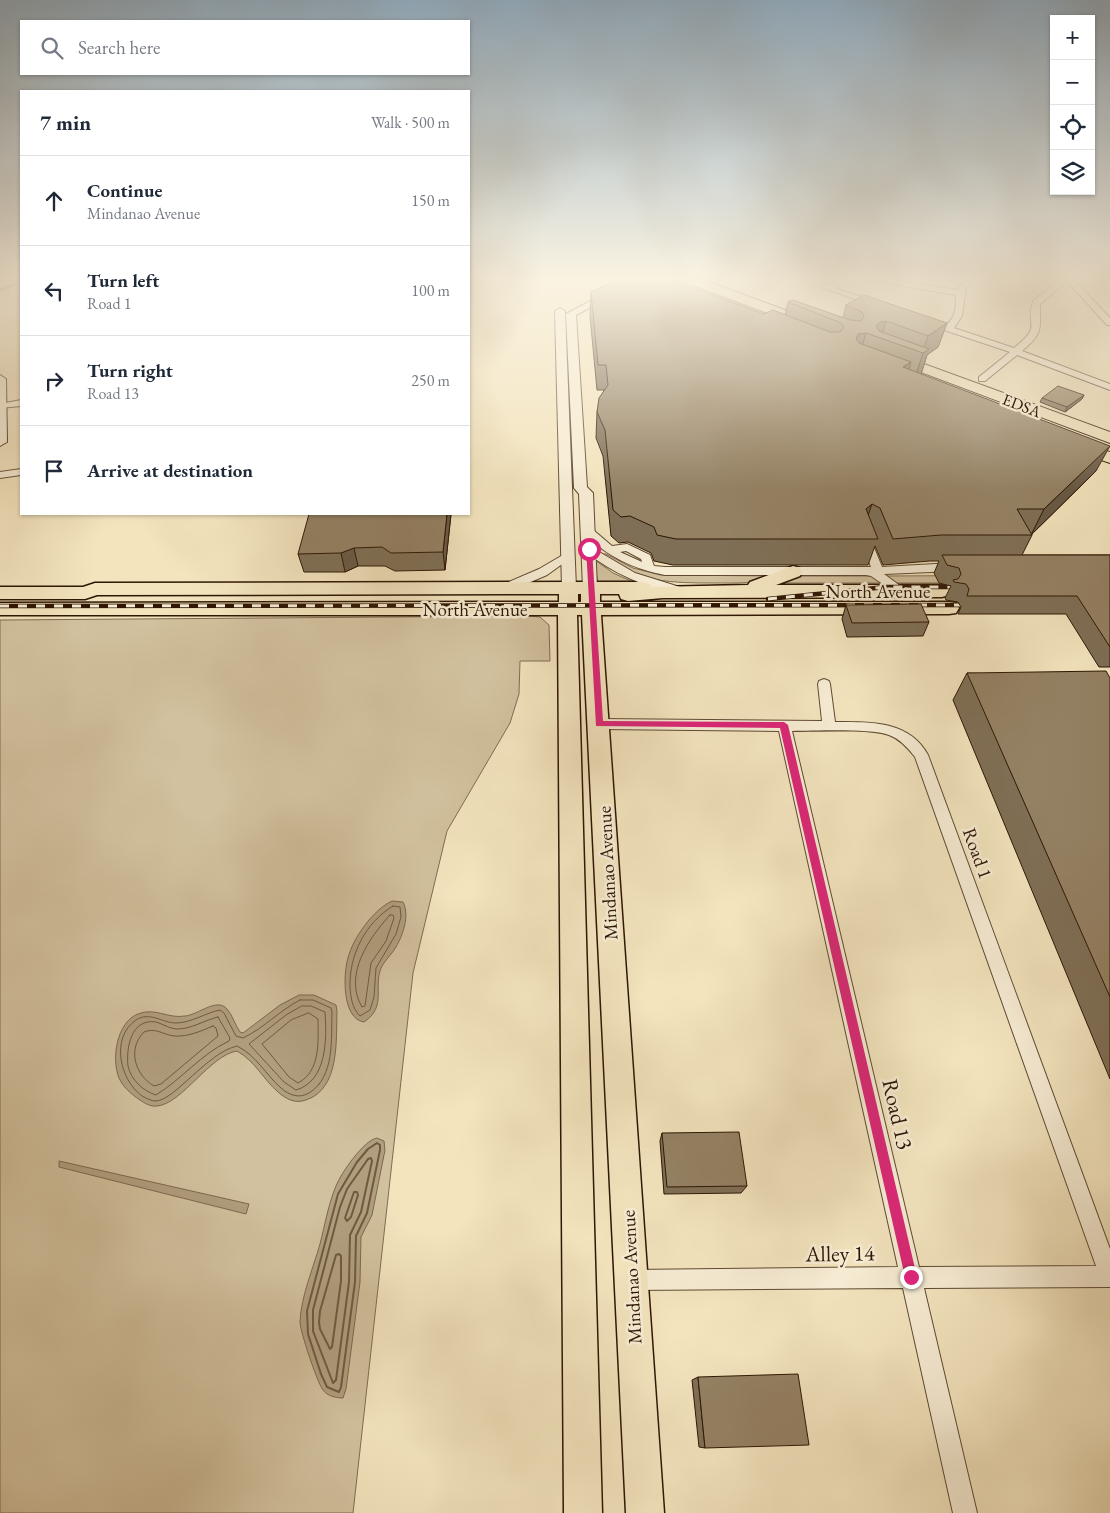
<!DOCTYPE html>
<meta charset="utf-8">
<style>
:root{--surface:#fff;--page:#f6f6f7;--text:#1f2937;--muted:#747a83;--line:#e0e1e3}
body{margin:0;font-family:"EB Garamond",serif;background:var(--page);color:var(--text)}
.controls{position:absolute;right:15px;top:15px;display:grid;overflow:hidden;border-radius:0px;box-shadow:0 1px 4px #0004}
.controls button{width:45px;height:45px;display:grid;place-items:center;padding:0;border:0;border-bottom:1px solid var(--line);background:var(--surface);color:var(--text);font:25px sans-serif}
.stop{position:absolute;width:15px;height:15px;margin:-11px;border:4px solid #db2777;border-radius:50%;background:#fff}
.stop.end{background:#db2777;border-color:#fff;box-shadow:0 1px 5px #0008}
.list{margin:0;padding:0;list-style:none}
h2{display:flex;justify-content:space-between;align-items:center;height:65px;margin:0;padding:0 20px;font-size:21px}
h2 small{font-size:16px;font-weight:400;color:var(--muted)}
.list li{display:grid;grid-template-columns:32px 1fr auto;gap:15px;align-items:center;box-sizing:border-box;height:90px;padding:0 20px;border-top:1px solid var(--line)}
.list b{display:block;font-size:19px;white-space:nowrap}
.list p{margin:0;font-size:16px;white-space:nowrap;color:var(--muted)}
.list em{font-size:16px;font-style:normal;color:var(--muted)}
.icon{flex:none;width:28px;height:28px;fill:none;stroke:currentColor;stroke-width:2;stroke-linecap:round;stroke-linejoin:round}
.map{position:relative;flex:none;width:1110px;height:1513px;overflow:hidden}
.search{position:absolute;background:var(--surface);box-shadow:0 1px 4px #0004;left:20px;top:20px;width:450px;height:55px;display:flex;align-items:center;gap:12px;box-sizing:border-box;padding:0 18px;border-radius:0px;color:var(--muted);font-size:19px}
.panel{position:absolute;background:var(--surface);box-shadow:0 1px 4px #0004;left:20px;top:90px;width:450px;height:425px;border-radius:0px}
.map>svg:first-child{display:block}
.green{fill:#d2c19e;stroke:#806c50}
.water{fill:#b09e7e;stroke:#7c684d}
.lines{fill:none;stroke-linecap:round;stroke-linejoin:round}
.shore-far1{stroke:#6f5a40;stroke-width:1}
.shore{stroke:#6f5a40;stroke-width:2}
.stream{stroke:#7c684d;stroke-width:2.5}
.minor-casing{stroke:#5f4a32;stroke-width:2}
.tertiary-casing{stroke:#5f4a32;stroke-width:2}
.secondary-casing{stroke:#2e1603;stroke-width:2}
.primary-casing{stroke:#2e1603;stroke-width:3}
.trunk-casing{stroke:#2e1603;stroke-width:2}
.minor{fill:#f7edd5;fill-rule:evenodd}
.tertiary{fill:#f7edd5;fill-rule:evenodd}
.secondary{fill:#f7edd5;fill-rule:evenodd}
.primary{fill:#f3e4be;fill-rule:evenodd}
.trunk{fill:#f3e4be;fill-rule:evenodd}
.rail-casing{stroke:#2e1603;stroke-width:4.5}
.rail{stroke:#f7edd5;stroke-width:3;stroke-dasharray:9;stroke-linecap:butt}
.wall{fill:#7f6f56;stroke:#2e1603}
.shaded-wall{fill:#685a46;stroke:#2e1603}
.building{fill:#948164;stroke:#2e1603}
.route{fill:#db2777}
.labels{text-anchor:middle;stroke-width:5;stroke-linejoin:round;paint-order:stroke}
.far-street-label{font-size:16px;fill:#2e1603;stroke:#f7edd5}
.street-label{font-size:19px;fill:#2e1603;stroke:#f7edd5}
.near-street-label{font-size:22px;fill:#2e1603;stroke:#f7edd5}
</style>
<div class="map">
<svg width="1110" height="1513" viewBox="0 0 1110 1513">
<rect width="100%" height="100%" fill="#f3e4be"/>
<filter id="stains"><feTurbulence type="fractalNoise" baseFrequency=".004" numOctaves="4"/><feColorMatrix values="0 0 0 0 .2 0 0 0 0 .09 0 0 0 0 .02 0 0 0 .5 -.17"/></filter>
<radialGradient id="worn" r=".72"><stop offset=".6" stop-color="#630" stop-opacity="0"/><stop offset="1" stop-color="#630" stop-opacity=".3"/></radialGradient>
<path class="green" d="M602,554H606L633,568L660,575L778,576C755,584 739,583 714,583C676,583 632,583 602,554Z
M595,560L613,573L640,585L598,586Z
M1110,575V583H891L881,576Z
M789,576H875L885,583H769Z
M529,616L540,617L549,625L550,661H520L519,694L510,723L447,831L413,973L353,1513H0V620Z"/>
<path class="water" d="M392,901L403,902C410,915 403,935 396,947C392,954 386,959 382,966C372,986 388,1006 364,1022C342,1019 343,974 348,958C353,938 373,910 392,901Z
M299,995H314L336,1005L337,1011C336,1040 340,1089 306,1100C295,1104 286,1099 278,1092C263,1079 255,1061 237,1051C210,1055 182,1104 157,1106C151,1107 144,1103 140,1100C131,1094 123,1087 119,1078C111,1058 117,1022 138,1014C155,1007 168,1019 185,1016C198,1015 217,997 227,1009C233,1016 235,1025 240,1032L243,1033L280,1005Z
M377,1138L384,1141L385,1150L372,1215L361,1237L360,1282L346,1389L343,1398C336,1398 327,1396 323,1390C317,1382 300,1331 300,1322C301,1296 313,1269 320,1244C325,1225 328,1205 336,1186C341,1173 364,1140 377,1138Z
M59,1161L249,1204L246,1214L59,1167Z"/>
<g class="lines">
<path class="shore-far1" d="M393,906L400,907L401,917L396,934L376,968L374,997L370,1010L360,1016C352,1008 351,998 350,988C349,955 365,923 393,906Z
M390,915H393L394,918L386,941L371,963L365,1006L362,1007C343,975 369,938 390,915Z
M300,1000H313L331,1008L332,1012C331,1039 335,1077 309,1093C299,1099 289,1095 281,1088C265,1074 257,1056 237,1046C207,1053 175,1100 156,1101C151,1101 146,1098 142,1096C120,1080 110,1038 136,1020C150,1011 162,1023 176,1023C191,1023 205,1013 220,1010L224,1013L236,1036L243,1038C264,1028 279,1011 300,1000Z
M302,1006H311L325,1012C327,1039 327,1081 296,1090L284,1082L249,1044L286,1015Z
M309,1013L318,1019C318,1041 321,1071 298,1083L289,1077L262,1044L291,1020Z
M218,1017L230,1038L229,1041C201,1054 182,1079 156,1095C143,1091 131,1080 128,1066C126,1048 131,1018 156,1022C163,1024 170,1029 178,1029C191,1029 205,1020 218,1017Z
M213,1026L216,1028L218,1036L161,1084L154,1086C135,1075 127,1049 144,1032C155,1027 164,1035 174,1036C188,1037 201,1031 213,1026Z"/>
<path class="shore" d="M377,1143L380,1145V1150L367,1213L356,1236L355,1282L341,1387L339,1392L327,1387L321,1374L308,1334L307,1311L338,1194L357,1162L368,1149Z
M371,1158L372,1161L361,1212L350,1235L349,1282L336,1380L333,1383L313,1331V1310L340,1207L347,1189L368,1159Z
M354,1192H357L358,1195L351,1217L347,1221L345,1218Z
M339,1254L341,1256V1281L332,1347L330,1349L320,1329L319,1322L320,1311L336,1255Z"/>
<path class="stream" d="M0,290L21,282"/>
<defs>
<path id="minor" d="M792,277H803L827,285L843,277H876L957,290L968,277H976L966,287L962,316L954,328L1014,348C1043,325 1025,328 1033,301L1063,277H1071L1110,318V325H1107L1067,281L1040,304C1040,331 1043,333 1022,351L1110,384V390L1017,355L985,381H979V377L1010,352L926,324V320H929L946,325C956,317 956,307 956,295L863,279L846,281L834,288L878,302V306H875Z
M21,400V406L0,408V404Z
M21,469V475L0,478V472Z
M588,528L592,529L612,546L627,544L650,555L654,566L665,567H871L860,538L865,535L870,538L882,567L954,563L960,567L954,571L884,574L903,588L905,591L899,595L871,576L866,575H665C634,569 607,557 584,533L583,531ZM626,551L641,559L642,562L620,552Z
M589,546L635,573L683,588L685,591L679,595C644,586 613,574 585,551L583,549Z
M568,552L574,555L572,557L547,575L512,590L508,591L502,587L504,584L539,569Z
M824,679L829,681L830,684L835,722C869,722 909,720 928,755L1110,1249V1287L924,1288L977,1513H953L903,1288L631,1290L624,1287L621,1280L624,1273L631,1270L898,1267L779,731L599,729L594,728L592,724L594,720L599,719L822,721L818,684L819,681ZM792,731C816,731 868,728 889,735C900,739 908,748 915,757L1096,1266L919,1267Z"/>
<path id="tertiary" d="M613,289L618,292L616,294L576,315L587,487L593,493L597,588L595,591H585L583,588L579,494L574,488L566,314Z
M560,308L565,311L576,588L574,591H564L562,588L555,311Z"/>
<path id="secondary" d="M0,375L6,379L7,442L0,446Z"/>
<path id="primary" d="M793,566L800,568L802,572L800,576L776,585H942L949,587L951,591L949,595L942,597L663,598L628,601L621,599L619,594H600V602H949L956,603L959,608L956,613L949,614L601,615L664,1513H626L582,615H577L602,1513H564L558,615H0V603L559,602V594L97,595L85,599H0V587H83L95,583L569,582H643L650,584L652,587L748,585L750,582ZM578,594H581V602H578Z"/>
<path id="trunk" d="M678,277H696L820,323L822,326L815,330L810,329L679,280Z
M894,353L1110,432V443L889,360L887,357L889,354Z
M1075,440L1110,452V463L1069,449L1067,445L1069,441Z"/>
</defs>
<use href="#minor" class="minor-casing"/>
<use href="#tertiary" class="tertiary-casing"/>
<use href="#secondary" class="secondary-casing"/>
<use href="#primary" class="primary-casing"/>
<use href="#trunk" class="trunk-casing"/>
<use href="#minor" class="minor"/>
<use href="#tertiary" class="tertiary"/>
<use href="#secondary" class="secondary"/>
<use href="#primary" class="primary"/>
<use href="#trunk" class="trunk"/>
<defs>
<path id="rail" d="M768,599L886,587H965
M0,606L972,605"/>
</defs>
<use href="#rail" class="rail-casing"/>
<use href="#rail" class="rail"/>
</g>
<path class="wall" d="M591,292L764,314L785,315L788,302L843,318L846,305L947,323L938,347L927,355L921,374L1096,471L1032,534V535L1022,555H1110V667H1099L1066,614H958L961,607L958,602L946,600L945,598L951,586L939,583L934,573L939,561H930L883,565L875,546L868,565H673L654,561L651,553L628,542L619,543L611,536L603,456L596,438L597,412L604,390H597L590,316Z
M1084,395L1082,399L1065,412L1040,402L1042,398Z
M451,514L445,570L395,571L385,566H358L345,572H304L298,554Z
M846,605L929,622L923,636L847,637L842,619Z
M967,673L1110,678V1079L953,700Z
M662,1133L747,1186L741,1193L664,1194L660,1141Z
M698,1377L705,1448L699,1447L692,1380Z"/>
<path class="shaded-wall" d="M469,277H477L469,280Z
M886,321L881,338L876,326L880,322Z
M947,323L938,347L927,355L921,374L915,378L923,353H922L928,336Z
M866,333L859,357L856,339L858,334Z
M911,362L903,387V367Z
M1084,395L1082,399L1065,412L1067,407Z
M1110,446L1096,471L1031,535L1044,509Z
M872,504L863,530L866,509Z
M447,514H451L445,570L443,552Z
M354,548L358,566L345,572L341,553Z"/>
<path class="building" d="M623,277H664L764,314L773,310L830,332H840L844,327L841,323L788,302L793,300L850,320L861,321L864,317L862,312L846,305L864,295L947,323L928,336L886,321L880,322L876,326L879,331L929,349L923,353L866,333L858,334L856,339L859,343L911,362L903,367L1110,446L1044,509H1017L1032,535H941L893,539L880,508L872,504L866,509L878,539H676L657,535L654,527L630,516L621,517L613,510L605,430L597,412L599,398L608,385L606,365H598L591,292Z
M1058,386L1084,395L1067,407L1042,398Z
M309,514H447L443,552L391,553L382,547L354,548L341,553L298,554Z
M942,555H1110V647L1077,596H967L969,589L966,584L954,582L953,580L958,579L961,574L959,568L947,565Z
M921,604L929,622L852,623L846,605Z
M1106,671L1110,678V997L967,673Z
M739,1132L747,1186L667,1187L662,1133Z
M798,1374L809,1445L705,1448L698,1377Z"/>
<linearGradient id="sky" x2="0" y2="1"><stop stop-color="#91abbe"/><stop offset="0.57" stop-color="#faf3e2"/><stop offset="1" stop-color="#faf3e2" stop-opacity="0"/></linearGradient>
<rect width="1110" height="489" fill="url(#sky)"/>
<path class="route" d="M586,547L592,549L603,721L784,722L788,725L917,1277L915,1282L911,1283L907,1282L905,1277L780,728L596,726Z"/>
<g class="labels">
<g class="far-street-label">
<text transform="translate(1022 405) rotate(21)" y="6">EDSA</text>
</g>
<g class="street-label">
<text x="878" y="598">North Avenue</text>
<text x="475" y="616">North Avenue</text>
<text transform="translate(978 853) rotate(70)" y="7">Road 1</text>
<text transform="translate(607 873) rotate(-93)" y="7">Mindanao Avenue</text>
<text transform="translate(631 1277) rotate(-93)" y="7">Mindanao Avenue</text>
</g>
<g class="near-street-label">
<text transform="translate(898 1114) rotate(77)" y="8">Road 13</text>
<text transform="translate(840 1253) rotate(-1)" y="8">Alley 14</text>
</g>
</g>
<rect width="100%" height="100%" filter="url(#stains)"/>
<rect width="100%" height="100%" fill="url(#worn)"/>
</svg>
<div class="controls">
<button>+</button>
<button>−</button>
<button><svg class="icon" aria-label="locate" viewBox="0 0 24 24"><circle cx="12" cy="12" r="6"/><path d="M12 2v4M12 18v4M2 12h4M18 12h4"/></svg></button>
<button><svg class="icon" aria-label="layers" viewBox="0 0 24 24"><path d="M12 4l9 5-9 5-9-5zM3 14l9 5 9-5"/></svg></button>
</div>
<div class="stop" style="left:589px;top:549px"></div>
<div class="stop end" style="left:911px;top:1277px"></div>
<div class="search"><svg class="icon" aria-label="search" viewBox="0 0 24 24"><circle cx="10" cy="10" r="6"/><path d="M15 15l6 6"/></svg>Search here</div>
<section class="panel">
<h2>7 min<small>Walk · 500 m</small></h2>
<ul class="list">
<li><svg class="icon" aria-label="ahead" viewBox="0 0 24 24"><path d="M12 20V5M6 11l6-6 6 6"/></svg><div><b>Continue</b><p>Mindanao Avenue</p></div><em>150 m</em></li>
<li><svg class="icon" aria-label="left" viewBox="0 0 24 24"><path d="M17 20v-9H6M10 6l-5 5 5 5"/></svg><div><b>Turn left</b><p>Road 1</p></div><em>100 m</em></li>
<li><svg class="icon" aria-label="right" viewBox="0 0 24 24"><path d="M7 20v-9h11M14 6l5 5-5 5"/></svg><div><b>Turn right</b><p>Road 13</p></div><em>250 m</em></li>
<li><svg class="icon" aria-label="arrive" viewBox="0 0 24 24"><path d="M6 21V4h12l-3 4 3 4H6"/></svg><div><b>Arrive at destination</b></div></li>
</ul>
</section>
</div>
